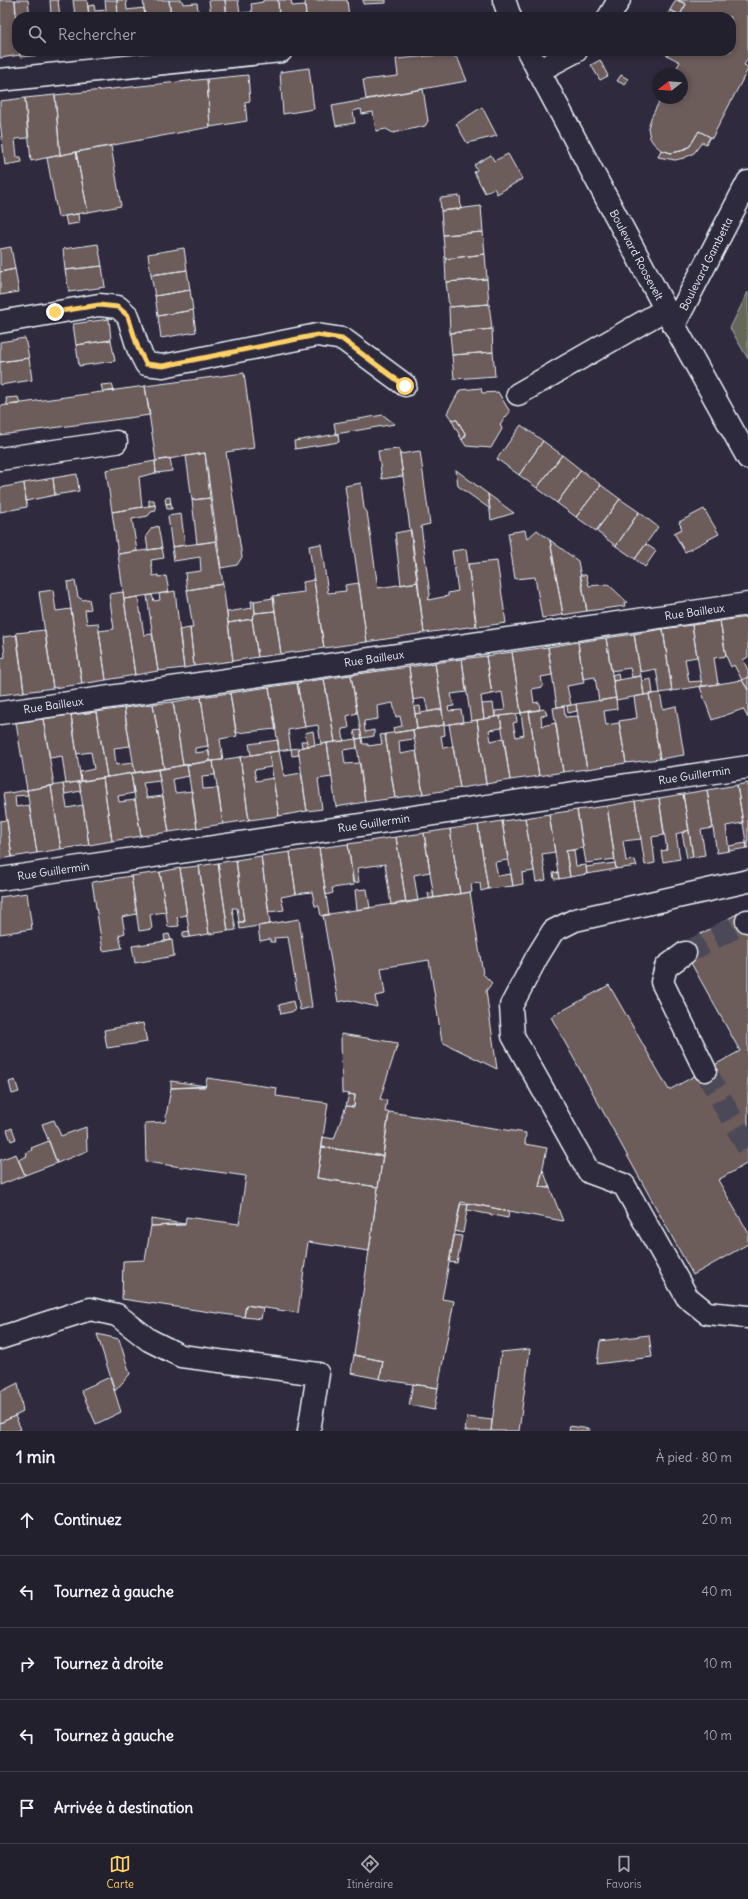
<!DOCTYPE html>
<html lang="fr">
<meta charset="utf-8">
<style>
:root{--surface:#23202e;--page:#2f2d3a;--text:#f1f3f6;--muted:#a3a3aa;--line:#403e4a;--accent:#ffd166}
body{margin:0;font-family:Delius,sans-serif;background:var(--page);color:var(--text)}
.compass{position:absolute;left:652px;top:68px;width:36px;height:36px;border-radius:50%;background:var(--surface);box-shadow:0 2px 6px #0003;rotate:253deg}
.stop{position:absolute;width:12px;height:12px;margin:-9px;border:3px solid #ffd166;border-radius:50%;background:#fff}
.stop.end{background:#ffd166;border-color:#fff;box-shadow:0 1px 4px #0008}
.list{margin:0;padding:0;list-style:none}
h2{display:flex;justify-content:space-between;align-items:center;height:52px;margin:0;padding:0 16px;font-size:17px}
h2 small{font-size:13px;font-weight:400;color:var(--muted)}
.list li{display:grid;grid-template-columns:26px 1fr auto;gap:12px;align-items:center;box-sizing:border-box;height:72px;padding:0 16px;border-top:1px solid var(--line)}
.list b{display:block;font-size:15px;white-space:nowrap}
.list em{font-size:13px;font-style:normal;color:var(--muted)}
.icon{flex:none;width:22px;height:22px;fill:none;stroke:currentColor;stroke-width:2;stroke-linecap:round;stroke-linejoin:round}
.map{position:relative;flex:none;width:748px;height:1431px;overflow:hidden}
.search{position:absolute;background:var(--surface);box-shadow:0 2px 6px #0003;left:12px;right:12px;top:12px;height:44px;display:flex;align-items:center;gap:10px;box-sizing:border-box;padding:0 14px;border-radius:16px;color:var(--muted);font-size:15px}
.sheet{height:412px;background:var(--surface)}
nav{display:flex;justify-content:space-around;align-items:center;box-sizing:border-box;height:56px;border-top:1px solid var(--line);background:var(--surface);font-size:11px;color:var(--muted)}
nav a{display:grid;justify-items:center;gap:2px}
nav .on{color:var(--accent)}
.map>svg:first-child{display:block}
.green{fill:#656759;stroke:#a6aca8}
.building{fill:#6c5b5a;stroke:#e8f1f8}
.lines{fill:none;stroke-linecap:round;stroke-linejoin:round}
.minor-tunnel{stroke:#4b4859;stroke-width:22;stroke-dasharray:22 11;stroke-linecap:butt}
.minor-casing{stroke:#e8f1f8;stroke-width:25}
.major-casing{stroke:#e8f1f8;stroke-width:25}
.minor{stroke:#2f2a3d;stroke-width:22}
.major{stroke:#2f2a3d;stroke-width:22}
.route{stroke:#ffd166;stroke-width:5}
.labels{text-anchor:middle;stroke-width:3;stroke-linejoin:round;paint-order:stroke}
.street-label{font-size:11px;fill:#e8f1f8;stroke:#2f2a3d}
</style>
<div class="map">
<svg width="748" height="1431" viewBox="0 0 748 1431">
<rect width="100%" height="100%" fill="#2f2a3d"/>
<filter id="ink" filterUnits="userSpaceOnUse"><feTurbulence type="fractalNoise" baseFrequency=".025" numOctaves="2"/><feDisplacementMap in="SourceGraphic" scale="8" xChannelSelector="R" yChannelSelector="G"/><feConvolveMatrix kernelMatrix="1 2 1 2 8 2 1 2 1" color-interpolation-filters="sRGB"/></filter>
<g filter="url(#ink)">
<path class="green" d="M748,292V359L730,328Z"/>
<path class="building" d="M0,0H15L17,51H20V55L0,58Z
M15,0H28L30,17L51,14L50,0H58L60,17H17V24Z
M73,0H87L89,17H62L75,15Z
M105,0H117L118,17H89L88,6L94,5L95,11L106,10Z
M117,0H126L127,10L144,8L145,17H118Z
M143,0H169L171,17H145Z
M169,0H182L183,4L197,3L199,17H171Z
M209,0H225L227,17H199L211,15Z
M225,0H238L240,13L252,12L253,17H227Z
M263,0H278L279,17H253L251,4L263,2Z
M278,0H291L292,6L305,5L306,17H279Z
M305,0H347L349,17H306Z
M363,0H386V3L363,4Z
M676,0L686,4L680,15L670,10Z
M678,0H748V58L744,65L748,67V69L712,138L699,131L690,146L681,151L671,153L661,150L654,144L650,138L648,128L651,118L661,98H682V74H673L680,62L659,51H731V17H667L670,10L680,15L686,4Z
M20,51H63V53L20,57Z
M451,54L458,59L467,81L366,99L363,80L398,76L396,59Z
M600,60L608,76L600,80L591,65Z
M309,68L314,109L283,114L280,72Z
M248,75L250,101L245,102L247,121L210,127L207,79Z
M621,75L628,79L625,85L617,81Z
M207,79L210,127L60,155L55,95Z
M423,89L428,121L425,126L393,133L386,129L376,131L373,112L362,114L361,109L353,111L355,123L336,126L332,106Z
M55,95L60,155L31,161L25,98Z
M25,98L28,138L15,139L17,157H21L22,162L5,165L0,121V101Z
M482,107L497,136L467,143L456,124Z
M699,131L710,137L706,144L702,142L694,153L684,158L675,160L658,157L661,150L671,153L681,151L690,146Z
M111,146L121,206L88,212L76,152Z
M76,152L88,212L58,217L47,158Z
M508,154L522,179L497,194L494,188L485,193L474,172L477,170L474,165L491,155L494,161Z
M460,196L461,209L441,211L440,198Z
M481,206L483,232L443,235L441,211Z
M78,214L79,223L67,225L65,216Z
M483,232L485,254L445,259L443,235Z
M98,244L102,266L65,270L63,249Z
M11,247L15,269L0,272V249Z
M184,248L187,270L151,275L148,254Z
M485,254L487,279L446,282L445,259Z
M102,266L105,287L69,292L65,270Z
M15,269L19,292L0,295V272Z
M187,270L190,290L155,296L151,275Z
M487,279L489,304L449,307L446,282Z
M190,290L193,310L158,316L155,296Z
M489,304L492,329L450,333L449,307Z
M193,310L196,332L161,338L158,316Z
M109,319L111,340L76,345L73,324Z
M492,329L493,352L452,355L450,333Z
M25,338L29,358L0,362V342Z
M111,340L115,361L79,366L76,345Z
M493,352L495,376L454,379L452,355Z
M29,358L32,380L0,385V362Z
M244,373L254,448L226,452L242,557L237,565L221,568L205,453L156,461L145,386Z
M112,384L114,391L103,392L101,385Z
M145,386L150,415L0,435V406Z
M481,388L482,393L498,392L510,412L500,424L502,429L491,448L466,446L462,440L466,435L457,420L451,419L447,413L460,390Z
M18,397L20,404L7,405L6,398Z
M383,415L395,424L336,434L334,423Z
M451,419L457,420L466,435L462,440Z
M521,425L543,441L519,475L497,459Z
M338,434L339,442L295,449L294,441Z
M543,441L562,455L537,488L519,475Z
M399,449L403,476L382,479L378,451Z
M420,451L430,524L421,526L430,595L428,600L448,596V593L458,591L452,551L466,549L476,626L424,633L400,454Z
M205,453L210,498L192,500L186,456Z
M562,455L581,470L557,503L537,488Z
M170,458L172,471L156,473L155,461Z
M155,461L156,473L139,477L142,507L112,512L106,470Z
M456,470L488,494L490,509L458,486Z
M581,470L601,485L576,517L557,503Z
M77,474L79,491L55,495L53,478Z
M53,478L55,495L26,501L24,483Z
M24,483L27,507L0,512V488Z
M361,483L364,508L367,512L378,588L418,582L424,633L367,642L345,486Z
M601,485L620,499L596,531L576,517Z
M488,494L514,513L491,520Z
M170,497L171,503L166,504L165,498Z
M210,498L216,541L197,544L192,500Z
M620,499L639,512L616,546L596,531Z
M149,500H154L155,505L149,506Z
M171,503L172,509H167L166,504Z
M155,505L156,511L151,512L148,516L132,519L137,551L118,554L112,512Z
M704,509L719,534L685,552L674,533L682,529L679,522Z
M639,512L658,527L635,559L616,546Z
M181,514L185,545L172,547L168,516Z
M158,526L162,548L148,550L146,536L152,528Z
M411,530L418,582L401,585L395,533Z
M525,530L527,539L537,530L550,540L563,615L542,618L535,577L515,579L508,533Z
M550,540L578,561L587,611L563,615Z
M216,541L223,584L187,590L185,573L201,571L200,557L174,561L172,547Z
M321,544L328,593L346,591L345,585L359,583L367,642L324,648L309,546Z
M646,544L656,551L645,567L635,559Z
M162,548L164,558L151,560L153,576L158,575V577L166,576L169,592L124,599L118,554Z
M497,561L506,623L477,627L468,564Z
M580,575H586L589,586L608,584L627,602L624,603L625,606L587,611Z
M314,580L324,648L281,654L273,596L304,592L303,582Z
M75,581L78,597L83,600L89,599L91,609L85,610L87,624L98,623L106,680L82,684L67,582Z
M223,584L233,661L194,666L190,628H193L187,590Z
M53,590L56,611L71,609L82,684L53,688L39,592Z
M175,591L184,668L158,671L147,596L152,595L154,601L160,600L159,594Z
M123,592L135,675L106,680L99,631L114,629L109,594Z
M138,597L144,635L152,634L158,671L135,675L124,599Z
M273,598L275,611L255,613L254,601Z
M251,601H254L255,613L252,619L228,623L227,612L252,608Z
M275,611L281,654L258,657L252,619L255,613Z
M748,617V657L743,660L748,670V677L742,680L734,665L731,667L726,656L720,621Z
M252,619L258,657L233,661L228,623Z
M720,621L726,656L714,658L718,684L702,686L692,625Z
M692,625L697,657L685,659L689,682L701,681L702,686L672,691L663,629Z
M190,628L194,666L184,668L179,630Z
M663,629L672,691L660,693L656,669L640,672L634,634Z
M45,630L53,688L24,692L16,633Z
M634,634L641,676L632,677L630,668L611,671L606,638Z
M17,635L24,692L0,695V658L5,657L3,637Z
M606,638L616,698L599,701L595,677L583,679L578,642Z
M578,642L584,683L567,686L571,705L557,707L548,647Z
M548,647L552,675L541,677L543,687L532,689L534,703L539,702L540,710L521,713L512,652Z
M512,652L521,713L495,717V711L505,710L502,692L492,694L486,656Z
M486,656L492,694L481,696L484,719L471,721L462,659Z
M462,659L466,692L451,694L454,706L448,707L449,711L461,710L463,722L444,725L435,663Z
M435,663L442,709L428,712L425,698L413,700L409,667Z
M409,667L417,729L394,733L393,728L402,726L400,716L396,717L393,703L377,706L378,719L364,721L365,732L374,730V736L362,738L351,675Z
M618,673L619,680L613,681L612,675Z
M351,675L357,713L347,716L349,728L342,729L344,741L335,742L324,679Z
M641,676L644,695L616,700L613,681Z
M748,677V690L742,680Z
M324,679L335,742L321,744L318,725L305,727L297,683Z
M651,679L653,694L644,695L642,681Z
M742,680L748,690V718L743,709L712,720L700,687Z
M297,683L305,727L288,730L291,749L279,751L269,687Z
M269,687L276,729L236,733L230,693Z
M230,693L237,736L220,739L223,760L210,761L201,697Z
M660,693L663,709L676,706L684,755L660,759L649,694Z
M649,694L660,759L626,763L619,721L637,718L634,697Z
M201,697L208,746L195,748V753L209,751L210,761L183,765L173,702Z
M616,698L617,709L604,711L606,725L619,723L626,763L587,769L576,704Z
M173,702L183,765L164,769L153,704Z
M493,703L495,717L484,719L482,704Z
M153,704L164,769L135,773L124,708Z
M576,704L577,711L568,713L567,706Z
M420,706L421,713L415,714L414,707Z
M564,706L565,717L578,716L587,769L563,772L553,708Z
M124,708L130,746L114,748L116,765L133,763L135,773L107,777L96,712Z
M442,709L444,725L417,729L415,714Z
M545,709L547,715L541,716L542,726L556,723L563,772L539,776L529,711Z
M529,711L539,776L510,780L500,716L516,714L517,722L513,723L516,737L524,735L521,713Z
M96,712L107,777L81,781L80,772L94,769L91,752L77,754L71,715Z
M71,715L81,781L66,784L62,756L50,758L43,719Z
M500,716L502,728L489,730L491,741L504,738L510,780L486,784L477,720Z
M43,719L54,785L27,790L16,723Z
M477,720L486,784L460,788L449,724Z
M444,725L445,735L441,736L443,748L453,746L460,788L423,794L413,730Z
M360,730L362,738L356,739L354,731Z
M413,730L414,739L399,741L400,754L416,751L423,794L395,798L385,734Z
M313,731L315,745L308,746L305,733Z
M385,734L395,798L365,802L356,739L362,738L363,744H368V746L382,744L380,735Z
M356,739L357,748L343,750L345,764L360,763L365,802L336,807L327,743Z
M278,740L279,751L251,755L249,744Z
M301,741H307L308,746L302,747Z
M327,743L332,777L318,779L322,809L307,811L298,748Z
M298,748L299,755L292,756L291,749Z
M279,751L284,776L301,773L307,811L279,816L269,752Z
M269,752L271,767L254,770L256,781L273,778L279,816L249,820L240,757Z
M240,757L249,820L223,824L213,761Z
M213,761L215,775L202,776L203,789L218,788L223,824L197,828L187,765Z
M187,765L189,776L173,779L175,793L192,791L197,828L169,832L158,769Z
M158,769L160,781L143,783L147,798L163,796L169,832L141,836L131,773Z
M131,773L134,793L118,796L119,802L135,800L141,836L112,841L103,778Z
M103,778L112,841L89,845L79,782Z
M79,782L81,791L65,794L63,784Z
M748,783V848H747L737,785Z
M63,784L67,808L83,805L89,845L61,849L51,786Z
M737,785L743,823L726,826L729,851L717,853L707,790Z
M51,786L61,849L37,853L27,790Z
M27,790L28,795L15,796L16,807L29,805L37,853L12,857L3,794Z
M707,790L713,828L701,830L705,855L693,857L683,794Z
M683,794L689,830L676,834L680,859L663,862L661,851L667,850L659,798Z
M659,798L664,835L652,837L655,863L645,865L635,801Z
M635,801L641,839L623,841L626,861L635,860L637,866L616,869L607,806Z
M607,806L615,859L586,863L577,810Z
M577,810L583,848L566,851L570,877L559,879L549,814Z
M549,814L555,852L542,854L546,880L536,882L525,818Z
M525,818L534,871L522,873L523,884L513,886L502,821Z
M7,820L12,857L0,859V821Z
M502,821L508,860L495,862L498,876L511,874L513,886L488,889L478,825Z
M478,825L488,889L481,891L480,883L471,884L472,892L460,894L450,829Z
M450,829L460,894L434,898L424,833Z
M689,830L693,857L687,858L682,833Z
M424,833L430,872L414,875L418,901L406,903L396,837Z
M396,837L406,903L391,905L385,864L357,868L359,882L353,883L348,844Z
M746,843L747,848L729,851V846Z
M348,844L354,885L332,888L333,893L326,895L319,848Z
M319,848L329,915L321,916L319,906H315L312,892L296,894L290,852Z
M574,850L576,866L586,865L587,874L570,877L566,851Z
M290,852L296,894L281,897L284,910L269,912L261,856Z
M261,856L270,924L240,929L239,922H244L236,860Z
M236,860L244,922H239L237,908H232L236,930L228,931L218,863Z
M218,863L228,931L209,934L199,866Z
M615,863L616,869L587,874L586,867Z
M199,866L209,934L190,937L180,868Z
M180,868L187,915L177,917L179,926L168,927L160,872Z
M160,872L166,912L150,914L152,929L139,931L131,876Z
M558,872L559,879H554L553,873Z
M131,876L137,914L122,917L125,933L119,935L122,948L103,951L92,882Z
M367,889L370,908L357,910L355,890Z
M433,892L434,898L429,899L428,893Z
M470,892L483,974L492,983L486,991L497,1069L442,1042L429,960L381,968L385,994L375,996L377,1007L349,1000L338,1002L323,915Z
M27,893L32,929L0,934V897Z
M742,911L748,922V1163L718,1180L748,1232V1244L693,1275L551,1017L609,985L669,1090L740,1051L681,945Z
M299,919L312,1007L300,1010L288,937L274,938L275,942H270V939L260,941L258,926Z
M189,931L190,937L183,938V932Z
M169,934L171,940L165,941L164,935Z
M172,940L174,956L135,963L132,946Z
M293,1001L295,1011L281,1014L279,1005Z
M143,1023L147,1042L107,1048L104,1030Z
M341,1034L398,1043L380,1099L387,1100L385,1112H389L383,1156L322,1147L323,1137L334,1139L346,1106L354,1107L355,1095L342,1093Z
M207,1078L277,1088L276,1096L328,1103L317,1178L378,1187L369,1251L308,1242L298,1313L246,1305L244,1317L122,1299L123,1261L145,1260L151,1226L185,1225L186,1217L239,1224L246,1176L146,1162L145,1123L165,1122L171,1088L205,1087Z
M15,1080L19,1092L12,1094L9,1082Z
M171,1081L206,1086L171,1088Z
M349,1094L355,1095L354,1107L346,1106Z
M389,1112L526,1133L525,1144L547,1148L539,1187L550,1188L563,1221L461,1202L442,1299L454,1301L438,1388L380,1379L383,1361L354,1355Z
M54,1120L61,1136L86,1127L87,1151L57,1163L42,1124Z
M12,1128L16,1139L11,1141L7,1130Z
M49,1141L57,1163L25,1175L18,1160L27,1156L26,1153L32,1150L31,1148Z
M322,1147L383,1156L378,1187L317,1178Z
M16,1154L25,1175L0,1185V1160Z
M543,1170L550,1188L539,1187Z
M468,1203L509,1211L508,1218L467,1210Z
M460,1204L468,1205L463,1233L455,1231Z
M151,1219L185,1224L151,1226Z
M454,1235L462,1236L457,1263L449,1262Z
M246,1305L263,1308L261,1319L244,1317Z
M97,1334L119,1339L130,1374L115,1391Z
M649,1335L652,1357L597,1364L600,1341Z
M530,1349L519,1431H491L501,1352Z
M354,1355L383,1361L380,1379L351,1373Z
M110,1377L121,1412L96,1424L81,1390Z
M18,1383L23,1412L0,1423V1392Z
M413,1384L438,1388L434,1410L409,1405Z
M15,1416L21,1429L16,1431H0V1423Z
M467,1417L492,1420L491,1431H465Z
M570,1426L590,1429L589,1431H569Z"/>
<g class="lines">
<path class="minor-tunnel" d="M685,953L747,921
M705,1070L748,1148"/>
<defs>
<g id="minor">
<path d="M504,0L510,17"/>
<path d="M609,17L619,0"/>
<path id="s1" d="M528,51L674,325"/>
<path d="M538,71L576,51"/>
<path d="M0,80L281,51"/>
<path d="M0,322L99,305L118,307L128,316L138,348L146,364L163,366L317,335L343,339L405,385"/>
<path d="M518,394L666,309"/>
<path d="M0,459L116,442"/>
<path id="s2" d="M0,713L748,604"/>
<path id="s3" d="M0,879L748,767"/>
<path d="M748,881L575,920L553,931L537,957L511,1006L513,1036L589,1172L624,1185L687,1297L707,1313L748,1317"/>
<path d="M747,921H748"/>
<path d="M685,953L666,967L662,982L705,1070"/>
<path d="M0,1338L90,1309L117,1315L149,1340L181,1356L318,1374L309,1431"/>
</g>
<path id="major" d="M748,182L674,325L748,458"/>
</defs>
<use href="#minor" class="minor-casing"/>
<use href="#major" class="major-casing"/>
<use href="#minor" class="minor"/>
<use href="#major" class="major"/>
</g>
</g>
<g class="lines" filter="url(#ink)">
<path class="route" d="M55,312L99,305L118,307L128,316L138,348L146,364L163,366L317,335L342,339L405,386"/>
</g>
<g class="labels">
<g class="street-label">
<text dy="4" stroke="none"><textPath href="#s1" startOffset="231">Boulevard Roosevelt</textPath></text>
<text transform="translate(706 264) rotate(-63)" y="4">Boulevard Gambetta</text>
<text dy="4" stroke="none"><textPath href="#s2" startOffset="702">Rue Bailleux</textPath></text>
<text dy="4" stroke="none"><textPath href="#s2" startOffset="378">Rue Bailleux</textPath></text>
<text dy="4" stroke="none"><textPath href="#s2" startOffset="54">Rue Bailleux</textPath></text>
<text dy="4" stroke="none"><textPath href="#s3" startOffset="702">Rue Guillermin</textPath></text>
<text dy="4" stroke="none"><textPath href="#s3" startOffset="378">Rue Guillermin</textPath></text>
<text dy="4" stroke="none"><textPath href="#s3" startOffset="54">Rue Guillermin</textPath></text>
</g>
</g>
</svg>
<svg class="compass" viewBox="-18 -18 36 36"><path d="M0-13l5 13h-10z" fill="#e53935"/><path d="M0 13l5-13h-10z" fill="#a3a3aa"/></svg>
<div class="stop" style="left:405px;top:386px"></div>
<div class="stop end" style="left:55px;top:312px"></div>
<div class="search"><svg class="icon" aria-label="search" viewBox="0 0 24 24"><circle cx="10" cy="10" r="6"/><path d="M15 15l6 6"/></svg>Rechercher</div>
</div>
<section class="sheet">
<h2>1 min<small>À pied · 80 m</small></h2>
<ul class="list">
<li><svg class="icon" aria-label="ahead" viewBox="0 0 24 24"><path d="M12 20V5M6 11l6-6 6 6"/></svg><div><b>Continuez</b></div><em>20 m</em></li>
<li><svg class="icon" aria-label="left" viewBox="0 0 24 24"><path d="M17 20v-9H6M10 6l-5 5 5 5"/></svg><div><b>Tournez à gauche</b></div><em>40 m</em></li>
<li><svg class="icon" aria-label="right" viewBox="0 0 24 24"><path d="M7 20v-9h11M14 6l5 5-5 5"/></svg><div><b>Tournez à droite</b></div><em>10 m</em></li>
<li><svg class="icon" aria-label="left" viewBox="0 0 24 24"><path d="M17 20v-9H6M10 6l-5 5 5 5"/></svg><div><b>Tournez à gauche</b></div><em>10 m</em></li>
<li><svg class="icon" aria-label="arrive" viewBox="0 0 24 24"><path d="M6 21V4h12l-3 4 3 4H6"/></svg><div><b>Arrivée à destination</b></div></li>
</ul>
</section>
<nav>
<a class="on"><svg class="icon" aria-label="map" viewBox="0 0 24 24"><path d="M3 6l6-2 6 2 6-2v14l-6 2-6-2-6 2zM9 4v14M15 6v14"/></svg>Carte</a>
<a><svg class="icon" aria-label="directions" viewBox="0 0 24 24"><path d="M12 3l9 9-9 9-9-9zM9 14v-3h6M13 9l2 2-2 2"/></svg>Itinéraire</a>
<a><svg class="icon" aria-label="saved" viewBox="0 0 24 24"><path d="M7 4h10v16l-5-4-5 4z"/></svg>Favoris</a>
</nav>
